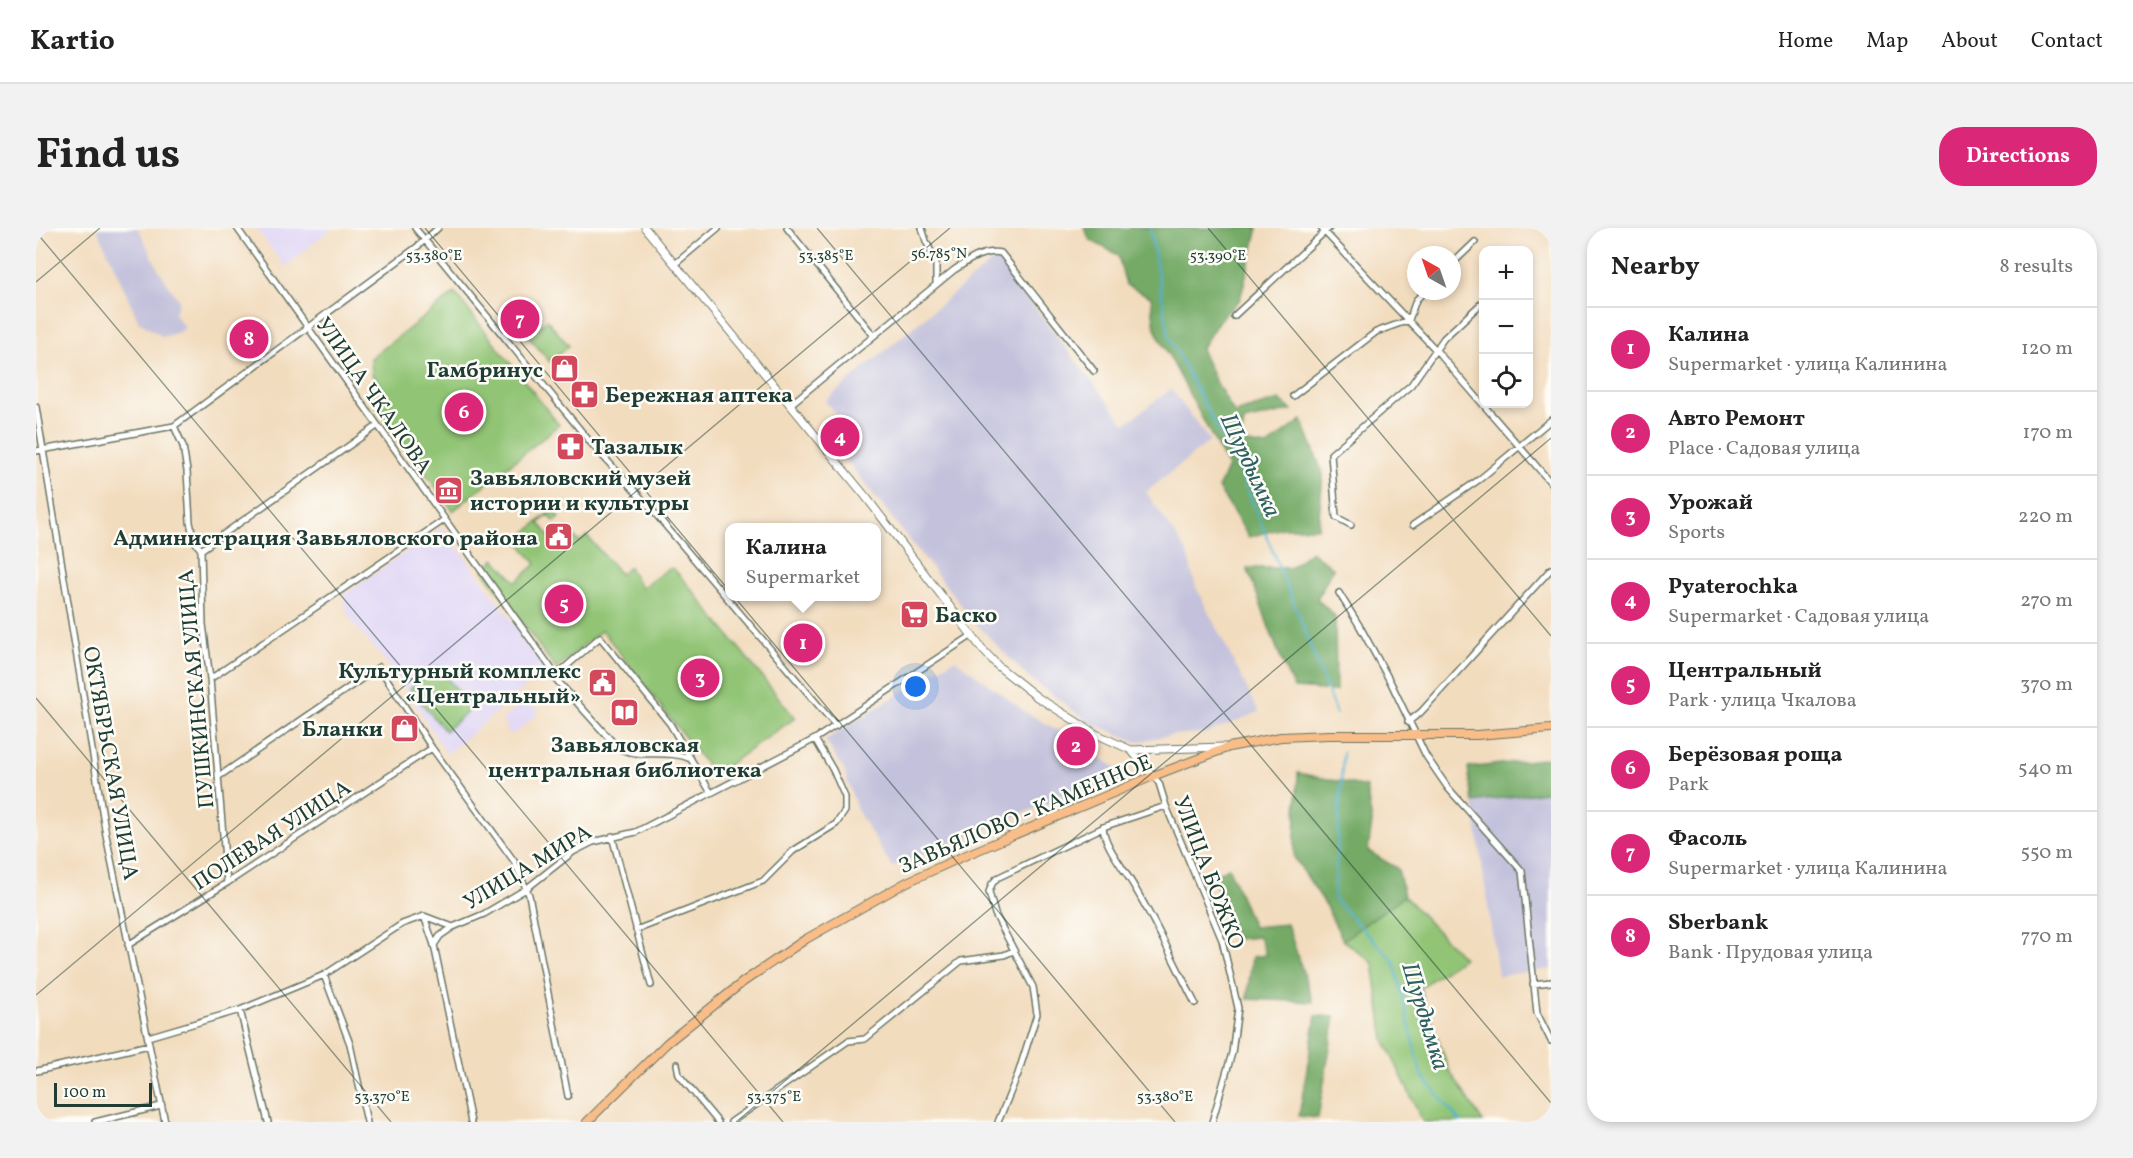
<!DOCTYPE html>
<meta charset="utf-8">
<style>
:root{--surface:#fff;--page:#f2f2f2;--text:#222;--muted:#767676;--line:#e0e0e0;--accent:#db2777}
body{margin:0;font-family:Vollkorn,serif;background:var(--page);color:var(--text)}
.controls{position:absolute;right:18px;top:18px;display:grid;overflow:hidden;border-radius:12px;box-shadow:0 3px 9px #0003}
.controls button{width:54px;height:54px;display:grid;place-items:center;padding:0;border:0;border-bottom:2px solid var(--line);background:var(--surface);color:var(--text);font:30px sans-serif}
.compass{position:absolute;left:1371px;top:18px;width:54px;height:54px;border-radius:50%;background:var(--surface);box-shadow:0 3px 9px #0003;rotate:320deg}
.scale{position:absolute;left:18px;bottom:15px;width:98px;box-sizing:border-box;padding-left:6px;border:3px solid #1f3d34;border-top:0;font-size:16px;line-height:21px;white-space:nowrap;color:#1f3d34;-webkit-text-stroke:4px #fdfcf7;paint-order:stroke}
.you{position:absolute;left:880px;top:459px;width:21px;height:21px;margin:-15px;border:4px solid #fff;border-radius:50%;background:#1a73e8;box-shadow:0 0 0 9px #1a73e833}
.badge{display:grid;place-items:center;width:39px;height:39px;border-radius:50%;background:var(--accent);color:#fff;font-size:20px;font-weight:700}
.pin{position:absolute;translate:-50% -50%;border:3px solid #fff;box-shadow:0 2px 6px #0006}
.popup{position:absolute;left:689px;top:295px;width:156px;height:78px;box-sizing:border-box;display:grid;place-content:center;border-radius:12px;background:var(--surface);filter:drop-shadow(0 2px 4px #0005);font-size:20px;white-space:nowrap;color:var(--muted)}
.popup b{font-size:22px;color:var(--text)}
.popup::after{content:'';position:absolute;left:50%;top:100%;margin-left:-12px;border:12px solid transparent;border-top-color:var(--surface)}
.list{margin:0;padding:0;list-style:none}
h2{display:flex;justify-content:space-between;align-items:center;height:78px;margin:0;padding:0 24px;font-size:26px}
h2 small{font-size:20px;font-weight:400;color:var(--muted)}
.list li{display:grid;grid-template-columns:39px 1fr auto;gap:18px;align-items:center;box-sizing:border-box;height:84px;padding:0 24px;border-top:2px solid var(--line)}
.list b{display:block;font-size:22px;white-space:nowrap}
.list p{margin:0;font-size:20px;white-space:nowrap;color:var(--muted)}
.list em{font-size:20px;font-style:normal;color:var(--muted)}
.icon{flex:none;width:33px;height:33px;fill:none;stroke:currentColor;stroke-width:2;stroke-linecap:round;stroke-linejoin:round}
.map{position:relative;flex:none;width:1515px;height:894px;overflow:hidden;border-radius:24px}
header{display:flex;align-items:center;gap:36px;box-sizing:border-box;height:84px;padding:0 30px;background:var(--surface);border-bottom:2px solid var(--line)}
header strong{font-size:28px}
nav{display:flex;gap:33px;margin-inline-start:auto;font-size:21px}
.intro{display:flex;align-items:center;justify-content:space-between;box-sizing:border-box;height:144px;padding:0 36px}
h1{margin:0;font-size:42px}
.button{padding:15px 27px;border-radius:24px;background:var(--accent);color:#fff;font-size:21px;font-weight:700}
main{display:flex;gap:36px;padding:0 36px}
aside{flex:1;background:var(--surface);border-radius:24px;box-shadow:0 3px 9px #0003}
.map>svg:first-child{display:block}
.built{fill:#dfd5f5}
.industrial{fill:#c3c1db}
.green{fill:#91c475;stroke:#588054;stroke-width:1.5}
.forest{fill:#74aa66;stroke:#4a744d;stroke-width:1.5}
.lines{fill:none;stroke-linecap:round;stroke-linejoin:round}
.stream{stroke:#52b2d1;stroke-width:2}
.minor-casing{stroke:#697564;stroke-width:8}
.tertiary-casing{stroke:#697564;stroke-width:9}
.primary-casing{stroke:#697564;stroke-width:10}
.minor{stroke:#fff;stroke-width:5}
.tertiary{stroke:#fff;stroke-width:7}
.primary{stroke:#f8bd89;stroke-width:8}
.ticks{fill:none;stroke:#1f3d34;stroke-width:1.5;stroke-opacity:0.45}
.labels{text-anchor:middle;stroke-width:5;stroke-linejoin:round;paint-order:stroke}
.poi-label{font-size:22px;font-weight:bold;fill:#1f3d34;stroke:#fdfcf7;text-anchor:end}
.street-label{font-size:22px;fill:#1f3d34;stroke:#fdfcf7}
.water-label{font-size:24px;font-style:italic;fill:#2e6063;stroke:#fdfcf7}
.ticks-label{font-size:15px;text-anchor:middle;fill:#1f3d34;stroke:#fdfcf7;stroke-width:5;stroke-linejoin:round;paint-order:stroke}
</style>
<header>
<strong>Kartio</strong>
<nav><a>Home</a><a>Map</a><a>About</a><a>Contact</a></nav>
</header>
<div class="intro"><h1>Find us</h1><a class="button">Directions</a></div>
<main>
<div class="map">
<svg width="1515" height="894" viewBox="0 0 1515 894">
<rect width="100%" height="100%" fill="#fdfcf7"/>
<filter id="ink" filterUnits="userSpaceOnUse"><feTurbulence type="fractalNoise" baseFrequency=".0167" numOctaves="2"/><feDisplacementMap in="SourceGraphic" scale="12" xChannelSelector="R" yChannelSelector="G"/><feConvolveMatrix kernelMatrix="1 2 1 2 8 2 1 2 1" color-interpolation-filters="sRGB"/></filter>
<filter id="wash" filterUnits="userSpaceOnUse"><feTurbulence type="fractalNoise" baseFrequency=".008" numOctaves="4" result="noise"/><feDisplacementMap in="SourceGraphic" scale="24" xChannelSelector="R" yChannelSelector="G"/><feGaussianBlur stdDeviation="1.35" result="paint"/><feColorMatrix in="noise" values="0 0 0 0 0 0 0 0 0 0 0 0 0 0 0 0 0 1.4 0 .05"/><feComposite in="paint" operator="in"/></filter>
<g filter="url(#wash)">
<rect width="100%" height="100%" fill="#f2dcbe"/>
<path class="built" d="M220,0H296L249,39Z
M406,299L512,440L411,526L359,445L313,390L306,368Z
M489,472H492L503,485L480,504L473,506L469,501L471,498L467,494V491Z"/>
<path class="industrial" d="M61,0H102L123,42L143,73L138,86L149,100L143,104L127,109L103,94Z
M960,30L1089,196L1135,161L1174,213L1110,264L1150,322L1160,359L1223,484L1171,505L1134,507L1101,514L1053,494L992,449L941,397L803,223L819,209L789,173Z
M919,431L988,483L1048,518L1080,540L1067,552L856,639L821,582L808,542L789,512Z
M1515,563V741L1462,748L1437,574Z"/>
<path class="green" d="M419,65L523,197L417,283L335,171L347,162L336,146L335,130Z
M511,92L533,118L514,134L492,108Z
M516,282L523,290L519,294L512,287L503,295L525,322L535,313L527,304L531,300L543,314L551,308L584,346L593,339L605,360L631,342L637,340L658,364L759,490L678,547L566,402L520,441L447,342L459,331L480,354L500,336L481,312Z
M401,438L436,480L409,503L374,461Z
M1368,668L1427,730L1384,760L1413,842L1447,894H1387L1348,811L1337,735L1307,712Z"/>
<path class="forest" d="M1048,0H1222L1204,71L1183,92L1165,121L1179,152L1198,185L1243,172L1256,182L1208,193L1205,214L1231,218L1266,192L1287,246L1282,300H1246L1213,309L1182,260L1192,239L1119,101L1115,69L1090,57L1082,27L1054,12Z
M1275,323L1297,340L1281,371L1299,388L1300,463L1258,460C1239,422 1227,380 1211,340H1254Z
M1515,530V563L1437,574L1432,540Z
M1262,545L1330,559L1336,594L1332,623L1362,641L1368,668L1307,712L1286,671L1258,629Z
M1193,640L1217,699L1251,696L1277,774L1211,771L1216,729L1230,727L1223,709L1200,711L1177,647Z
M1280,788L1299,789L1282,890L1263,888Z"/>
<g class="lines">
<path class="stream" d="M1114,0L1133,109L1204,244L1264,390L1300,486
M1307,525L1298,671L1358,733L1385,846L1424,894"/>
</g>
</g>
<g filter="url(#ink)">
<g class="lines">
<defs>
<path id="minor" d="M201,0L515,440L518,449L581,519C603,532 631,520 655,531
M379,0L555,215L617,283L800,498
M751,0L838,108
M886,0L890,13L900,34V56
M1285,0L1399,121L1515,255
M639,36L682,0
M1416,36L1439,14
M1198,88L1293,0
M1257,168L1340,104L1373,92L1380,72L1389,63
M755,176L918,42C932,33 947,21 965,25L1058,143
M0,179L70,607L129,894
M138,198L147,218L151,243L154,294L158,312L165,322L167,396L174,451L191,655
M0,223L138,198L381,19L402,0
M1315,297L1300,289L1295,226L1375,157L1408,110L1448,73
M1377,297L1444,251L1515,192
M165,322L341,198
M1303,365L1323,397L1355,455L1390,528L1412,560L1486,643L1501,785L1515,813
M518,449L564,409L634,496L675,565
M174,451L408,292
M1372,494L1385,484L1515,341
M1117,548L1123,555L1130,578L1186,712L1202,780L1196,825L1176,894
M182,549L343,439L396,520L478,633L493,667L532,868
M1067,599C1068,618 1090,643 1099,660C1121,697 1139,736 1159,775
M576,608L615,757
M388,688L398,717L435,894
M600,702L727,653L757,623L800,596L809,583V569L797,542L779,511
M92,717L191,655L396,520
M398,717L404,708L417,699
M288,747L314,816L331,894
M1497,756L1515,754
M204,782L232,894
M112,809L204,782L288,747L366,696L388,688L417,699L448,686L490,661L537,624L557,614L600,604L779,511L935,408
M641,836L643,847L682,894
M1,843L113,817
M59,894L125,878
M695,894L812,813L829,811L925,733L968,727L977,723
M962,894L982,846L1001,786L997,759L959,686L953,664L956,656L961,650L1070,598L1130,578"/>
<path id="tertiary" d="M609,0L830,269L947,422L962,438L1001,469L1060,506L1095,522L1117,548
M1095,522L1188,519"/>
<path id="primary" d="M551,894L631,815L707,754L770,711L871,654L928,628L1117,548L1193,519L1245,509L1293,507H1441L1515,501"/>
</defs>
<use href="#minor" class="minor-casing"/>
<use href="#tertiary" class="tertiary-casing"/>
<use href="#primary" class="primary-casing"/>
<use href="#minor" class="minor"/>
<use href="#tertiary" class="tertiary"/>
<use href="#primary" class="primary"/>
</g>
</g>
<path class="ticks" d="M389,0L1139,894M781,0L1515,875M1172,0L1515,408M0,4L747,894M0,54L64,0M0,470L355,894M0,767L914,0M700,894L1515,210"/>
<defs>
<symbol id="shop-square" viewBox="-11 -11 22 22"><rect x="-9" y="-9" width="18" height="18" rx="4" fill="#d1495b" stroke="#fdfcf7"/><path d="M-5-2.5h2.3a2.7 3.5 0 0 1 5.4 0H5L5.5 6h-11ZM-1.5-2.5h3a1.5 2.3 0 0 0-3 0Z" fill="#fff"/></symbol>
<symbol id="pharmacy-square" viewBox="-11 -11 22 22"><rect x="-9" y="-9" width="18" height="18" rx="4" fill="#d1495b" stroke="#fdfcf7"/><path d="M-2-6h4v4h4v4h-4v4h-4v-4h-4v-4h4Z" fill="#fff"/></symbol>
<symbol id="museum-square" viewBox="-11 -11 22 22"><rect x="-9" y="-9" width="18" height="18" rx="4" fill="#d1495b" stroke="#fdfcf7"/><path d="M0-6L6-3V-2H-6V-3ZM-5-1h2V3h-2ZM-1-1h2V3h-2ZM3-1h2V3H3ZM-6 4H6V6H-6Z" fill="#fff"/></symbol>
<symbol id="civic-square" viewBox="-11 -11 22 22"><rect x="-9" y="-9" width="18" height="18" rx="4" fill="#d1495b" stroke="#fdfcf7"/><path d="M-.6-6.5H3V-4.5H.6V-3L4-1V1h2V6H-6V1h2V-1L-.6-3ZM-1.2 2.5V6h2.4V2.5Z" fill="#fff"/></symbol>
<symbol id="supermarket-square" viewBox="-11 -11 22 22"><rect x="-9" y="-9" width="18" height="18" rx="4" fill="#d1495b" stroke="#fdfcf7"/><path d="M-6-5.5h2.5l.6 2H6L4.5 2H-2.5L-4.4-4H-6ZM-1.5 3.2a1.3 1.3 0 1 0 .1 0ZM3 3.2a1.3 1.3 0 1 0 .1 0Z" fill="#fff"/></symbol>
<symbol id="library-square" viewBox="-11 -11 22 22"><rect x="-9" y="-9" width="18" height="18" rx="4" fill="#d1495b" stroke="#fdfcf7"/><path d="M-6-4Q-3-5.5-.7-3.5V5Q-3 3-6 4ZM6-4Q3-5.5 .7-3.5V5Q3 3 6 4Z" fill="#fff"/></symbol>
</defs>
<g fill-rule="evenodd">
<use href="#shop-square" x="512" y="124" width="33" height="33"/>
<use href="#pharmacy-square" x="532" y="150" width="33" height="33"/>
<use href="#pharmacy-square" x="518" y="202" width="33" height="33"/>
<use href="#museum-square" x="396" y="246" width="33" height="33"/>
<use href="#civic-square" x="506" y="292" width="33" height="33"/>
<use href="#supermarket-square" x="862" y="370" width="33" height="33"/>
<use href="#civic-square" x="550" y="438" width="33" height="33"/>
<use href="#library-square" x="572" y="468" width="33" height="33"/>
<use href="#shop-square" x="352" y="484" width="33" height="33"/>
</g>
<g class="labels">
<g class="poi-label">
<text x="507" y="149">Гамбринус</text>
<text x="569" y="174" text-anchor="start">Бережная аптека</text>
<text x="555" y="226" text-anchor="start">Тазалык</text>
<text x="434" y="257" text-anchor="start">Завьяловский музей<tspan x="434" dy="25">истории и культуры</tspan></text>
<text x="502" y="317">Администрация Завьяловского района</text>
<text x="899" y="394" text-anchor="start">Баско</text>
<text x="545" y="450">Культурный комплекс<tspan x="545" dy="25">«Центральный»</tspan></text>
<text x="347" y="508">Бланки</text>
<text x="589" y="524" text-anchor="middle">Завьяловская<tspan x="589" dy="25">центральная библиотека</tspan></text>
</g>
<g class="street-label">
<text transform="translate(339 167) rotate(55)" y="8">УЛИЦА ЧКАЛОВА</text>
<text transform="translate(159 461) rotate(-95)" y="8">ПУШКИНСКАЯ УЛИЦА</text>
<text transform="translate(76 535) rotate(80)" y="8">ОКТЯБРЬСКАЯ УЛИЦА</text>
<text transform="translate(989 585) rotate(-23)" y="8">ЗАВЬЯЛОВО - КАМЕННОЕ</text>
<text transform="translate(235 606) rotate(-33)" y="8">ПОЛЕВАЯ УЛИЦА</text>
<text transform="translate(491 638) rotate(-31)" y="8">УЛИЦА МИРА</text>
<text transform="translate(1174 644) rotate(69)" y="8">УЛИЦА БОЖКО</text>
</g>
<g class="water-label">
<text transform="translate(1215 237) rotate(65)" y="8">Шурдымка</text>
<text transform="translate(1390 788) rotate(73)" y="8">Шурдымка</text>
</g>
</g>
<g class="ticks-label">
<text x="903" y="30">56.785°N</text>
<text x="398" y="32">53.380°E</text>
<text x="1182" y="32">53.390°E</text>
<text x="790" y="32">53.385°E</text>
<text x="346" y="873">53.370°E</text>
<text x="738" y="873">53.375°E</text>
<text x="1129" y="873">53.380°E</text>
</g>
</svg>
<div class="controls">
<button>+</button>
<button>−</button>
<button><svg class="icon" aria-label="locate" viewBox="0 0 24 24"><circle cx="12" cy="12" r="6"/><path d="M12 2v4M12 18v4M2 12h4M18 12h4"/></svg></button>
</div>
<svg class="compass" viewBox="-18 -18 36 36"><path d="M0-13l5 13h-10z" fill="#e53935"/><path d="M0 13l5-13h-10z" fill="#767676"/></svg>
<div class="scale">100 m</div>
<div class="you"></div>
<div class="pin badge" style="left:767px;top:415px">1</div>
<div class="popup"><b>Калина</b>Supermarket</div>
<div class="pin badge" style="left:1040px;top:518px">2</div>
<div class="pin badge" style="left:664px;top:450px">3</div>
<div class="pin badge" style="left:804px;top:209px">4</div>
<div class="pin badge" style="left:528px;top:376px">5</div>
<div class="pin badge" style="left:428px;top:184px">6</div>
<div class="pin badge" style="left:484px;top:91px">7</div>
<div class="pin badge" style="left:213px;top:111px">8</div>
</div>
<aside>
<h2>Nearby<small>8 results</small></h2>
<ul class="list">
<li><span class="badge">1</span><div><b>Калина</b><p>Supermarket · улица Калинина</p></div><em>120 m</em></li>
<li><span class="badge">2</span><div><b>Авто Ремонт</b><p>Place · Садовая улица</p></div><em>170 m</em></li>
<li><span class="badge">3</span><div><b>Урожай</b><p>Sports</p></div><em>220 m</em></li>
<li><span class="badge">4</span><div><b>Pyaterochka</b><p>Supermarket · Садовая улица</p></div><em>270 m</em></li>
<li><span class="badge">5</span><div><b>Центральный</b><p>Park · улица Чкалова</p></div><em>370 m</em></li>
<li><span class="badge">6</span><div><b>Берёзовая роща</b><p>Park</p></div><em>540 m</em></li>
<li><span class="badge">7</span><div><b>Фасоль</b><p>Supermarket · улица Калинина</p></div><em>550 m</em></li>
<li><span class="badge">8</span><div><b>Sberbank</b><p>Bank · Прудовая улица</p></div><em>770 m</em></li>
</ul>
</aside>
</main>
